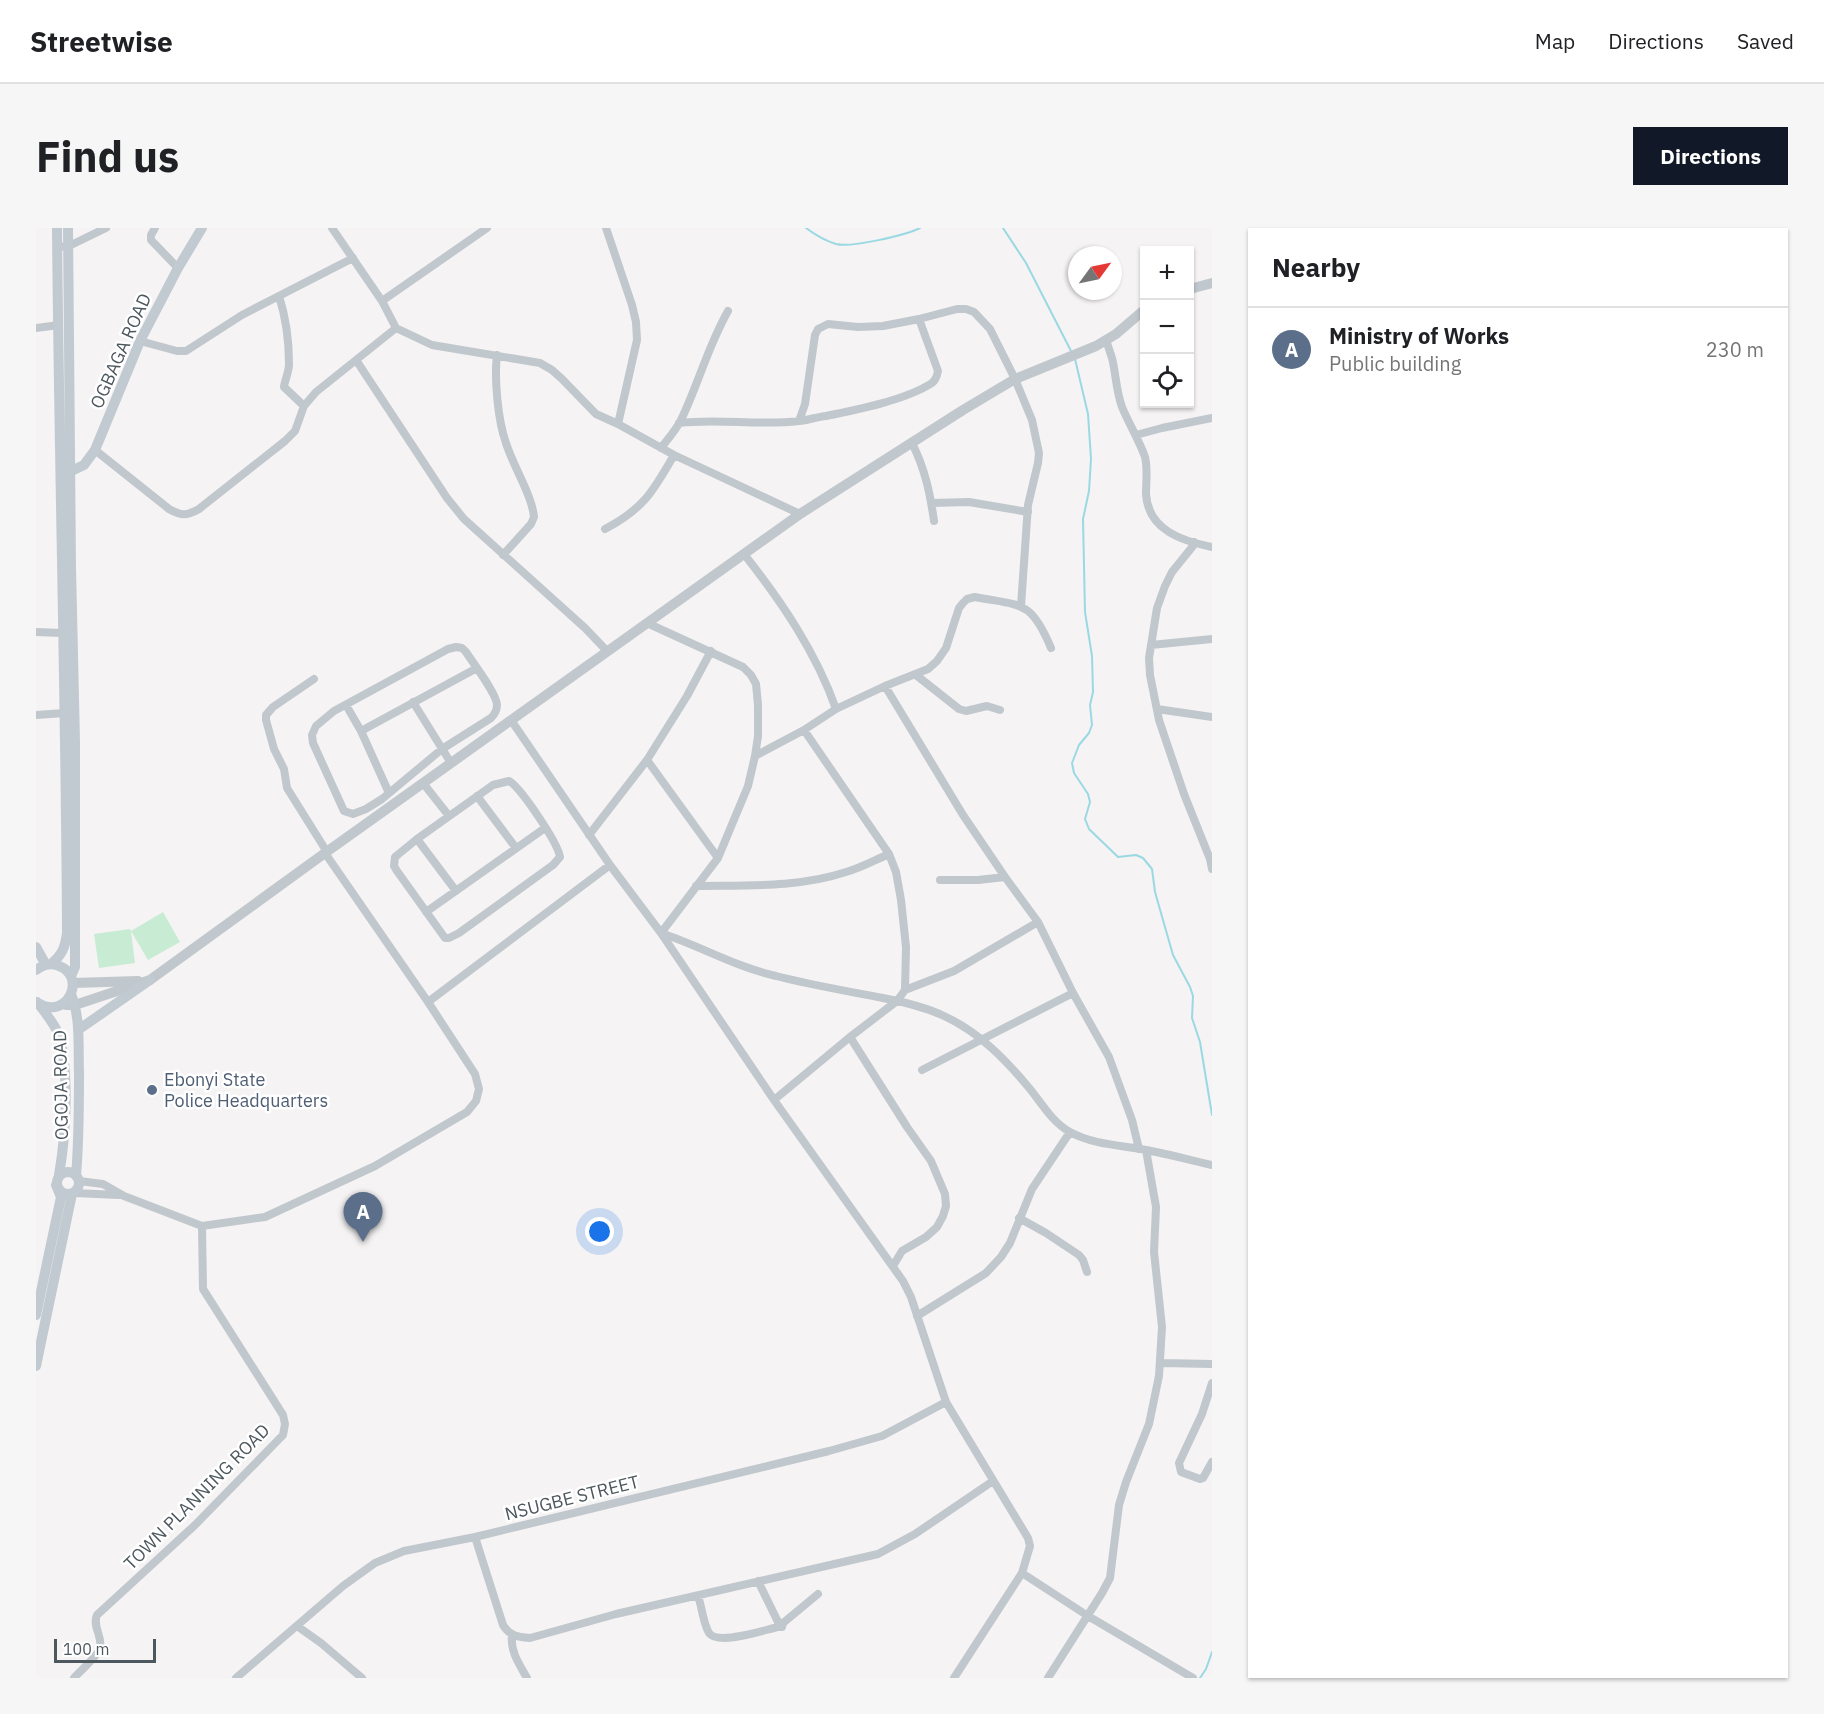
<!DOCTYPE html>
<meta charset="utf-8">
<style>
:root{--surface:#fff;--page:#f6f6f6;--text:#202124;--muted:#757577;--line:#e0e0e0;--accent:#111827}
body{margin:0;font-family:"IBM Plex Sans",sans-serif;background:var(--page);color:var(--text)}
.controls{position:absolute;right:18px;top:18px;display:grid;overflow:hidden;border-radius:0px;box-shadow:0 2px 4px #0004}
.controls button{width:54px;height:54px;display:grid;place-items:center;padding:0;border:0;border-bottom:2px solid var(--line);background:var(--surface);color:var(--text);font:30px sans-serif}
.compass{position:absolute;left:1032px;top:18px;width:54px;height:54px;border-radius:50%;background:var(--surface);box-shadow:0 2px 4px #0004;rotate:57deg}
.scale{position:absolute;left:18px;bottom:15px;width:102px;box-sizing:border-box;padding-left:6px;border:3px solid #4c575e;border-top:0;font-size:16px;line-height:21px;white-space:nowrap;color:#4c575e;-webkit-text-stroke:4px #fff;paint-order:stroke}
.you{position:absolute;left:564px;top:1004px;width:21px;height:21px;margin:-15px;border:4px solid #fff;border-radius:50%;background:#1a73e8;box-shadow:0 0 0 9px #1a73e833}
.badge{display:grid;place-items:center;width:39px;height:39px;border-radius:50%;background:var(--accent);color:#fff;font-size:20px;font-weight:700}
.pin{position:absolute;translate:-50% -50px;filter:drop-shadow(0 2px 3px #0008)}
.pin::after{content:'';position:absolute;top:32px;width:21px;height:18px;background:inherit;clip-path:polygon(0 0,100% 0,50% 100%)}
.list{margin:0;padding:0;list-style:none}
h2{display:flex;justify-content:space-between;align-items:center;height:78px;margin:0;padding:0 24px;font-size:26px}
h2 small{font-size:20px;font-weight:400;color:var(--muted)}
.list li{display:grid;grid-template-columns:39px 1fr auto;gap:18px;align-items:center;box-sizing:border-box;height:84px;padding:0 24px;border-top:2px solid var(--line)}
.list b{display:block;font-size:22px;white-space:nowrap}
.list p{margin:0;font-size:20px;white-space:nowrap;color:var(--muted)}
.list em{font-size:20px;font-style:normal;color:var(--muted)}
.icon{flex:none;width:33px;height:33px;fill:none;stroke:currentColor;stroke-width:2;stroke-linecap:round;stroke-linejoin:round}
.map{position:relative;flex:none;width:1176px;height:1450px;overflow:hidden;border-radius:0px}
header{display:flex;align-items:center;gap:36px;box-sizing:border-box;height:84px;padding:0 30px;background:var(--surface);border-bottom:2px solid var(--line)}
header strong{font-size:28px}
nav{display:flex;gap:33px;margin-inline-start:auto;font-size:21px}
.intro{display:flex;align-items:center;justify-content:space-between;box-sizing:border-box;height:144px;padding:0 36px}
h1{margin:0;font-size:42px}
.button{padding:15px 27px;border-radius:0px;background:var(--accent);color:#fff;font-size:21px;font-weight:700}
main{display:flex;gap:36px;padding:0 36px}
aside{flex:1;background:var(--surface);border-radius:0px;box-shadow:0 2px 4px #0004}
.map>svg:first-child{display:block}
.green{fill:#c8ecd3}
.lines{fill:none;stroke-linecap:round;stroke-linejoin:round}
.stream{stroke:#9ad9e3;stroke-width:2}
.minor{stroke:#c0c7cd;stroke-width:8}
.tertiary{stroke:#c0c7cd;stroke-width:10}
.secondary{stroke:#c1cad1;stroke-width:10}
.service-dot{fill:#5c6f8a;stroke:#fff;stroke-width:2}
.labels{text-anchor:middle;stroke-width:5;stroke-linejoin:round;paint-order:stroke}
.street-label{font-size:18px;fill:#4c575e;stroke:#fff}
.service-label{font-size:18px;fill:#4e5e75;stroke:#fff;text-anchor:start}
</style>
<header>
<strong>Streetwise</strong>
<nav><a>Map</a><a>Directions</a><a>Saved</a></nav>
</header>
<div class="intro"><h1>Find us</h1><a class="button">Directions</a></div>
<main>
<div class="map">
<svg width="1176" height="1450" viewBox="0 0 1176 1450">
<rect width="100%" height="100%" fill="#f5f3f3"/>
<path class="green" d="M127,684L144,714L112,732L95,703L99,735L63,740L58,706L94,701L95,703Z"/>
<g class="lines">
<path class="stream" d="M770,0C778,6 790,13 800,16C815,20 870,7 884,0
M967,0L990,35L1035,123
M1039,131L1052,186L1055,231L1053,263L1047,291L1049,384L1056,428L1057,464L1054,477L1056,497L1053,505L1043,517L1036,535L1038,545L1052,566L1054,574L1049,591L1053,601L1082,629L1100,627L1107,630L1116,641L1119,664L1137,727L1154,759L1157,768L1156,790L1164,814L1176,887
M1164,1450L1170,1441L1176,1424"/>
<path class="minor" d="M119,0L115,7V12L142,40
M296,0L346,73L360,100L396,117L504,135L516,142L526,151L560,186L582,196L638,227L764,286
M570,0L596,77L600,94L601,112L582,196
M21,19L33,18L70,0
M243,68C250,90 253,112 253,136C253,144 249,151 248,159L268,178
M346,73L451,0
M0,100L23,97
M1070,112C1072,118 1074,124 1076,130C1080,146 1080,163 1086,179C1093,196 1103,212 1109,229C1112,241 1110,254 1110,266C1112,302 1146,313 1176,319
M104,113L141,123H150L206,87L317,30
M461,127C458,151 462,193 470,215C477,238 496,267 498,289L495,296L467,327
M320,132L411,270L428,291L549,400L571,423
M763,193L769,176L779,107L782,101L792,96L822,99L847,98L883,91L921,81H930L938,84L954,101L979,151L996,192L1003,225L1002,235L992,277L985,378
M643,195C683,190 723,198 763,193C772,192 781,189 790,188C820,182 870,172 896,155C900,152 901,148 902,143L883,91
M1100,207L1126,200L1176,190
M876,215C889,241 894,265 898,293
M625,220C632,211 640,202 645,192C662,157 672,118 692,83
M59,222L133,281C145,288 151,288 163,281L249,213L259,203L268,178L280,164L360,100
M895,275L933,274L992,284
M569,301C607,281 617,264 638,227
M1158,314L1157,318L1136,344L1129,358L1121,380L1113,430L1114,447L1123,492L1148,566L1174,631L1176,641
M708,326C745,373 780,424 800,481L768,502L719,528
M611,395L707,439L715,447L720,456L722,477V508L719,528L712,558L682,630L625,705C664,718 700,739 740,748C775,757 811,763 847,770C868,774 889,779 908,788C943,804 970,832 994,861C1006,876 1017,895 1034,904C1056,916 1081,917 1105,921C1129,925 1152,932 1176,937
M0,404L26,405
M1115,417L1176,411
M420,419L426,420L430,424C437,435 461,466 461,477C461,483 459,486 455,490L406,521L346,571L330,581L317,586L308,583L277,515L276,507L280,498L298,483L412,421Z
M880,447L923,481L930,483L951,478L964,482
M278,451L237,479L230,487V492L238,521L248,541L251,560L291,624
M849,458L927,587L969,649L1002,694L1037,765L1073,829L1096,892L1103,921
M377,474L415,535
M310,477L325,503L353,565
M800,481L849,458L892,441L901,433L910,420L923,380L927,375L931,371L939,369C986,378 995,372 1015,420
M1121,481L1176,489
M0,487L29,485
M475,492L574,637L625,705L738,872L867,1053L875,1069L910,1174L992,1310L994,1318L986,1345L1052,1388L1157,1450
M325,503L441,440
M611,532L682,630
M473,553C485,560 522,615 524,629L517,637L423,705L413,710H409L361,643L358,638L359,629L381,611L457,557Z
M387,555L413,588
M441,568L480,620
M553,607L611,532L651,468L675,423
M381,611L420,663
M904,652H942L969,649
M660,658C709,657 762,660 810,644C825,640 839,632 853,626
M390,684L509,600
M869,762L918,743L1002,694
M392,774L574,637
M814,809L871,899L895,933L909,966L910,978L907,988L901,999L890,1009L866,1023L857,1038
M886,842L1037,765
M738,872L814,809L861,773L869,762L870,719L865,672L860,644L853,626L768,502
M43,953L67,956L88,968L166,998L229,989L339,938L431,884L440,873L443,861L439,846L392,774L289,625
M38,965L83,967
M983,990L1010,1005L1043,1027L1047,1032L1051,1044
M881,1088L950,1045L965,1029L974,1015L996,961L1034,904
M1124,1135L1176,1136
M1176,1155L1166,1186L1143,1235L1145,1244L1164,1251L1167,1250L1176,1234
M439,1309L467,1397C474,1408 481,1409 494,1410L580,1386L842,1326L879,1306L957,1253
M722,1353L742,1394V1399H746L747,1395L742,1394
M662,1368C666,1379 667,1395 673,1405C682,1418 728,1402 742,1399
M747,1395L782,1366
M261,1398L285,1415L326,1450
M476,1407C474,1423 483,1436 491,1450
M38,1450C44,1443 62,1428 64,1420C67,1409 56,1399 61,1387L159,1297L247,1207L249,1196L247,1187L167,1061L166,998
M200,1450L307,1358L339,1335L368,1323L439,1309L793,1223L846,1208L910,1174
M918,1450L986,1345
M1012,1450L1066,1365L1074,1350L1083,1277L1090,1254L1113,1196L1123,1148L1126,1099L1118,1024L1120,979L1110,922"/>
<path class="tertiary" d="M1154,61L1176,55
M37,755L102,753
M30,777H39L114,752L289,625L764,286L927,182L979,151L1060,118L1080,106L1108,82"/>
<path class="secondary" d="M32,0L35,340L39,514V739L35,748
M31,245L48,237L59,222L104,113L142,40L166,0
M0,719L10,737
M15,736C26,727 29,720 31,705C30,470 23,235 21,0
M0,742C7,737 14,734 23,738C51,748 32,793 2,775
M35,766C45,791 42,819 43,845C43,880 43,913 40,948
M1,774C9,784 17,794 22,805C27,817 28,833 29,846C31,882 29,912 23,947
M42,802L114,752
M21 955a11 11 0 1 1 22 0a11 11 0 1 1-22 0Z
M0,1087L25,969L20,957
M0,1138L36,966"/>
</g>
<circle class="service-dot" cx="116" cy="862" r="6"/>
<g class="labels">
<g class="street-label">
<text transform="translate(85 123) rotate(-66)" y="6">OGBAGA ROAD</text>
<text transform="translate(25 857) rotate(-91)" y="6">OGOJA ROAD</text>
<text transform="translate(161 1269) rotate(-45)" y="6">TOWN PLANNING ROAD</text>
<text transform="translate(536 1270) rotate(-14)" y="6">NSUGBE STREET</text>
</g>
<g class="service-label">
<text x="128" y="858">Ebonyi State<tspan x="128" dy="21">Police Headquarters</tspan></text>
</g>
</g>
</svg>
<div class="controls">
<button>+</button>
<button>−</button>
<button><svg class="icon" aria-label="locate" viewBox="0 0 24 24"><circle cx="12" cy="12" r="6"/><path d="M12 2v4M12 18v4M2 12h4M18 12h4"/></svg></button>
</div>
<svg class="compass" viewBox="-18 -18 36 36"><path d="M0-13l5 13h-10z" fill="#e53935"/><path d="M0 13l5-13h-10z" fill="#757577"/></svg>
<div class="scale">100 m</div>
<div class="you"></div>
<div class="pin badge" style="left:327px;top:1014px;background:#5c6f8a">A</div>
</div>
<aside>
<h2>Nearby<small></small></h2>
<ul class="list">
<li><span class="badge" style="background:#5c6f8a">A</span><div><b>Ministry of Works</b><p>Public building</p></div><em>230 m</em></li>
</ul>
</aside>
</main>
